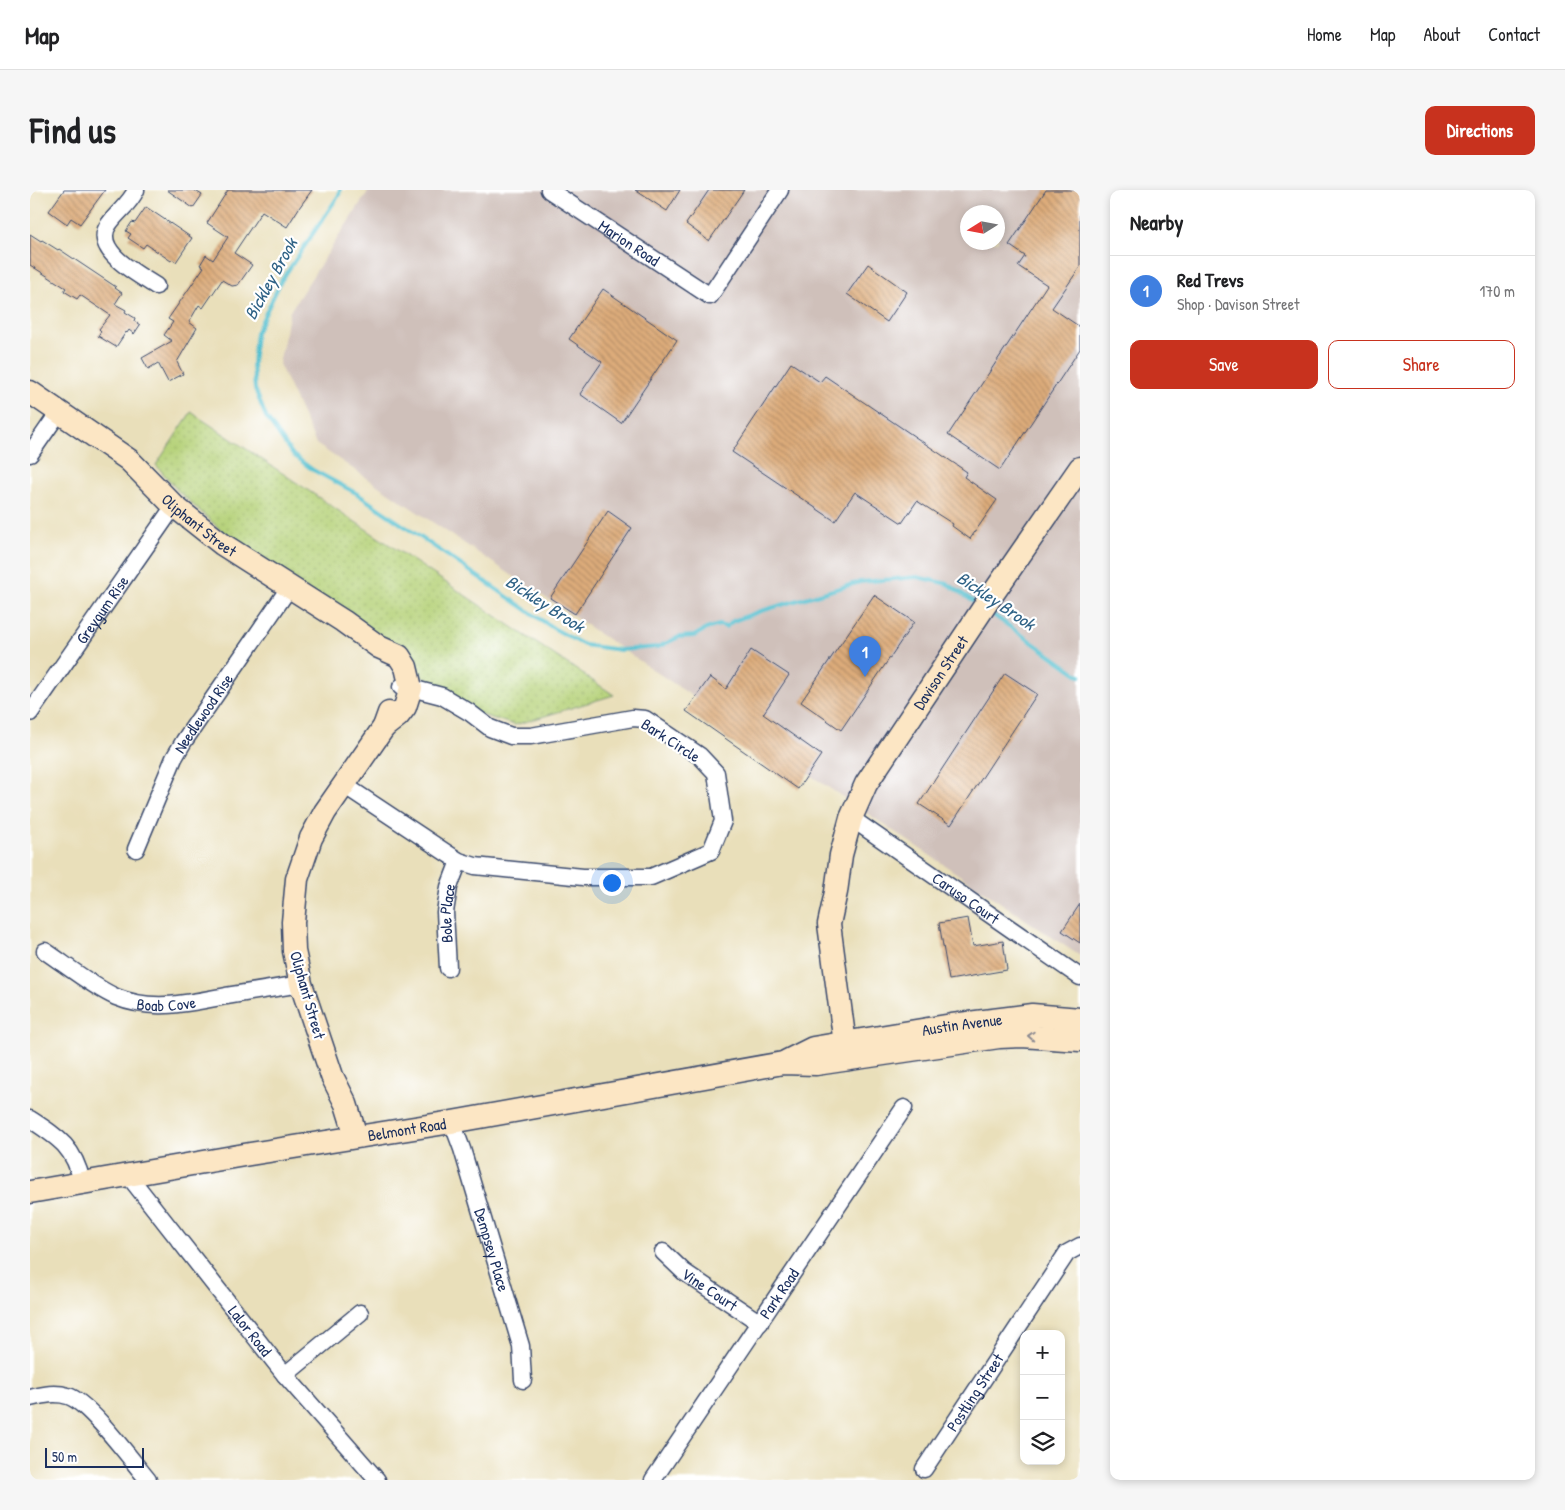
<!DOCTYPE html>
<meta charset="utf-8">
<style>
:root{--surface:#fff;--page:#f6f6f6;--text:#202124;--muted:#757577;--line:#e0e0e0;--accent:#c8321e}
body{margin:0;font-family:"Patrick Hand",sans-serif;background:var(--page);color:var(--text)}
.controls{position:absolute;right:15px;bottom:15px;display:grid;overflow:hidden;border-radius:10px;box-shadow:0 2px 8px #0003}
.controls button{width:45px;height:45px;display:grid;place-items:center;padding:0;border:0;border-bottom:1px solid var(--line);background:var(--surface);color:var(--text);font:25px sans-serif}
.compass{position:absolute;left:930px;top:15px;width:45px;height:45px;border-radius:50%;background:var(--surface);box-shadow:0 2px 8px #0003;rotate:259deg}
.scale{position:absolute;left:15px;bottom:12px;width:99px;box-sizing:border-box;padding-left:5px;border:2px solid #1b2f5e;border-top:0;font-size:14px;line-height:18px;white-space:nowrap;color:#1b2f5e;-webkit-text-stroke:4px #fff;paint-order:stroke}
.you{position:absolute;left:581px;top:692px;width:18px;height:18px;margin:-12px;border:4px solid #fff;border-radius:50%;background:#1a73e8;box-shadow:0 0 0 8px #1a73e833}
.badge{display:grid;place-items:center;width:32px;height:32px;border-radius:50%;background:var(--accent);color:#fff;font-size:16px;font-weight:700}
.pin{position:absolute;translate:-50% -41px;filter:drop-shadow(0 1px 2px #0008)}
.pin::after{content:'';position:absolute;top:26px;width:18px;height:15px;background:inherit;clip-path:polygon(0 0,100% 0,50% 100%)}
.list{margin:0;padding:0;list-style:none}
h2{display:flex;justify-content:space-between;align-items:center;height:65px;margin:0;padding:0 20px;font-size:21px}
h2 small{font-size:16px;font-weight:400;color:var(--muted)}
.list li{display:grid;grid-template-columns:32px 1fr auto;gap:15px;align-items:center;box-sizing:border-box;height:70px;padding:0 20px;border-top:1px solid var(--line)}
.list b{display:block;font-size:19px;white-space:nowrap}
.list p{margin:0;font-size:16px;white-space:nowrap;color:var(--muted)}
.list em{font-size:16px;font-style:normal;color:var(--muted)}
.actions{display:flex;gap:10px;padding:15px 20px}
.actions a{flex:1;padding:11px 0;border:1px solid var(--accent);border-radius:10px;text-align:center;font-size:18px;color:var(--accent)}
.actions .main{background:var(--accent);color:#fff}
.icon{flex:none;width:28px;height:28px;fill:none;stroke:currentColor;stroke-width:2;stroke-linecap:round;stroke-linejoin:round}
.map{position:relative;flex:none;width:1050px;height:1290px;overflow:hidden;border-radius:10px}
header{display:flex;align-items:center;gap:30px;box-sizing:border-box;height:70px;padding:0 25px;background:var(--surface);border-bottom:1px solid var(--line)}
header strong{font-size:24px}
nav{display:flex;gap:28px;margin-inline-start:auto;font-size:18px}
.intro{display:flex;align-items:center;justify-content:space-between;box-sizing:border-box;height:120px;padding:0 30px}
h1{margin:0;font-size:35px}
.button{padding:12px 22px;border-radius:10px;background:var(--accent);color:#fff;font-size:18px;font-weight:700}
main{display:flex;gap:30px;padding:0 30px}
aside{flex:1;background:var(--surface);border-radius:10px;box-shadow:0 2px 8px #0003}
.map>svg:first-child{display:block}
.industrial{fill:#cfc0ba;fill-rule:evenodd}
.park{fill:url(#park-dots);stroke:#68806c}
.lines{fill:none;stroke-linecap:round;stroke-linejoin:round}
.stream{stroke:#55c0d0;stroke-width:4}
.building{fill:url(#building-back-hatch)}
.street-casing{stroke:#3a496c;stroke-width:19}
.secondary-casing{stroke:#3a496c;stroke-width:25}
.street{stroke:#fff;stroke-width:16}
.secondary{stroke:#fce6c4;stroke-width:22}
.oneway{stroke:#8c8a91}
.labels{text-anchor:middle;stroke-width:4.5;stroke-linejoin:round;paint-order:stroke}
.street-label{font-size:16px;fill:#1b2f5e;stroke:#fff}
.water-label{font-size:18px;font-style:italic;fill:#2f6286;stroke:#fff}
</style>
<header>
<strong>Map</strong>
<nav><a>Home</a><a>Map</a><a>About</a><a>Contact</a></nav>
</header>
<div class="intro"><h1>Find us</h1><a class="button">Directions</a></div>
<main>
<div class="map">
<svg width="1050" height="1290" viewBox="0 0 1050 1290">
<defs>
<pattern id="park-dots" width="8" height="8" patternUnits="userSpaceOnUse" patternTransform="scale(1.25)"><rect width="8" height="8" fill="#b6d279"/><path d="M2 2h.1M6 6h.1" fill="none" stroke="#9cb56b" stroke-width="1.8" stroke-linecap="round"/></pattern>
<pattern id="building-back-hatch" width="6" height="6" patternUnits="userSpaceOnUse" patternTransform="scale(1.25)"><rect width="6" height="6" fill="#ddac7a"/><path d="M-1 5l2 2M0 0l6 6M5-1l2 2" fill="none" stroke="#b28c67"/></pattern>
</defs>
<rect width="100%" height="100%" fill="#fff"/>
<filter id="ink" filterUnits="userSpaceOnUse"><feTurbulence type="fractalNoise" baseFrequency=".02" numOctaves="2"/><feDisplacementMap in="SourceGraphic" scale="10" xChannelSelector="R" yChannelSelector="G"/><feConvolveMatrix kernelMatrix="1 2 1 2 8 2 1 2 1" color-interpolation-filters="sRGB"/></filter>
<filter id="wash" filterUnits="userSpaceOnUse"><feTurbulence type="fractalNoise" baseFrequency=".0096" numOctaves="4" result="noise"/><feDisplacementMap in="SourceGraphic" scale="20" xChannelSelector="R" yChannelSelector="G"/><feGaussianBlur stdDeviation="1.12" result="paint"/><feColorMatrix in="noise" values="0 0 0 0 0 0 0 0 0 0 0 0 0 0 0 0 0 1.4 0 .05"/><feComposite in="paint" operator="in"/></filter>
<g filter="url(#wash)">
<rect width="100%" height="100%" fill="#e9dfba"/>
<path class="industrial" d="M339,0H1050V766L286,254L249,174L260,121ZM938,22H968V52H938Z"/>
<path class="park" d="M161,222L584,505L485,535L439,521L382,479L204,352L149,302L126,275Z"/>
<g class="lines">
<path class="stream" d="M310,0L309,5L251,91L226,143L223,175L225,199L236,227L263,265L283,280L326,303L523,438L554,455L590,460L628,457L649,447L664,446L676,439L689,435L696,437L703,431L731,421L830,392L887,387L918,394L947,414
M959,422L1050,486"/>
</g>
<g id="blocks">
<path class="building" d="M34,0H75L50,34L41,28L37,34L19,21Z
M137,0H164L172,5L163,18Z
M198,0H282L269,18L257,37L232,21L204,63L222,75L208,95L202,96L192,90L173,118L169,115L159,132L167,138L147,172L153,184L138,192L128,173L118,179L112,168L142,151L134,145L143,132L138,129L174,77L170,75L176,65L183,70L198,47L177,33Z
M605,0H650L637,21Z
M679,0H714L679,51L656,34Z
M1016,0H1050V77L1022,118L1050,137V159L970,280L918,245L1017,95L988,76L995,66L979,55Z
M116,17L162,48L146,72L142,69L141,71L116,54L113,58L98,48L101,44L96,41L102,32L105,33Z
M0,44L11,51L12,50L28,60L29,59L86,97L85,98L92,103L85,114L96,120L95,122L105,128L104,131L110,135L104,144L99,140L97,143L96,142L86,157L68,146L71,141L69,139L80,125L50,105L47,109L34,101L36,98L0,75Z
M838,74L877,102L857,132L817,104Z
M573,99L647,150L591,233L550,204L572,172L539,149Z
M761,173L790,192L795,186L937,282L934,287L967,310L940,349L922,336L923,334L887,311L872,333L825,302L805,331L702,262Z
M578,321L602,338L545,424L520,408Z
M844,405L884,432L811,540L771,512Z
M721,460L759,485L733,524L791,565L768,599L656,521L680,487L696,499Z
M975,483L1007,504L921,635L889,614Z
M1050,714V753L1032,741Z
M938,728L943,756L973,751L977,780L919,790L909,733Z"/>
</g>
</g>
<g filter="url(#ink)">
<use href="#blocks" fill-opacity="0" stroke="#3a496c" stroke-width="1"/>
<g class="lines">
<defs>
<g id="street">
<path d="M106,0C99,15 88,21 79,34C60,60 109,85 126,96"/>
<path id="s1" d="M519,0L680,106L750,0"/>
<path d="M0,264L29,222"/>
<path id="s2" d="M0,523L144,316"/>
<path d="M314,595L415,662L429,671L445,676L553,687H621L681,661L693,631L686,583L670,566L615,529L603,528L501,546H481L460,538L439,522L412,506L381,498L371,497"/>
<path id="s3" d="M821,628L1050,787"/>
<path id="s4" d="M106,659L144,568L154,551L259,398"/>
<path id="s5" d="M15,761C36,775 63,797 86,807C122,822 159,813 196,806C221,802 246,798 271,794"/>
<path id="s6" d="M418,778L415,722L419,697L429,671"/>
<path d="M0,929C29,948 44,957 52,992"/>
<path id="s7" d="M422,932L432,959L491,1156L493,1190"/>
<path id="s8" d="M98,985L255,1185L347,1290"/>
<path id="s9" d="M633,1062L654,1082L730,1133"/>
<path d="M255,1185L330,1123"/>
<path d="M0,1208C13,1205 25,1202 38,1206C59,1212 102,1271 118,1290"/>
<path id="s10" d="M894,1279L1037,1063L1050,1056"/>
<path id="s11" d="M623,1290L874,918"/>
</g>
<g id="secondary">
<path id="s12" d="M0,202L99,270L144,316L192,354L313,431L349,457L369,466L376,477L381,498L375,517L368,526L354,537"/>
<path id="s13" d="M817,869L799,734L806,702L811,665L821,628L836,594L962,405L1050,278"/>
<path id="s14" d="M757,871L783,858L922,835L1002,825L1050,829"/>
<path d="M326,946L316,914L302,886L271,794L264,761L263,732L267,689L281,648L295,622L354,537L359,523"/>
<path id="s15" d="M0,1002L220,964L422,932L753,873L786,874L969,847L992,846L1050,850"/>
</g>
</defs>
<use href="#street" class="street-casing"/>
<use href="#secondary" class="secondary-casing"/>
<use href="#street" class="street"/>
<use href="#secondary" class="secondary"/>
</g>
<defs><path id="oneway-chevron" d="M-2-3.5L2.5 0L-2 3.5" fill="none" stroke-width="1.6" stroke-linecap="round" stroke-linejoin="round" transform="scale(1.25)"/></defs>
<use class="oneway" href="#oneway-chevron" transform="translate(1001 846) rotate(-177)"/>
</g>
<g class="labels">
<g class="street-label">
<text dy="6" stroke="none"><textPath href="#s1" startOffset="96">Marion Road</textPath></text>
<text dy="6" stroke="none"><textPath href="#s12" startOffset="216">Oliphant Street</textPath></text>
<text dy="6" stroke="none"><textPath href="#s2" startOffset="126">Greygum Rise</textPath></text>
<text dy="6" stroke="none"><textPath href="#s13" startOffset="416">Davison Street</textPath></text>
<text dy="6" stroke="none"><textPath href="#s4" startOffset="152">Needlewood Rise</textPath></text>
<text transform="translate(641 550) rotate(33)" y="6">Bark Circle</text>
<text dy="6" stroke="none"><textPath href="#s3" startOffset="140">Caruso Court</textPath></text>
<text dy="6" stroke="none"><textPath href="#s6" startOffset="55">Bole Place</textPath></text>
<text transform="translate(278 805) rotate(74)" y="6">Oliphant Street</text>
<text dy="6" stroke="none"><textPath href="#s5" startOffset="136">Boab Cove</textPath></text>
<text dy="6" stroke="none"><textPath href="#s14" startOffset="180">Austin Avenue</textPath></text>
<text dy="6" stroke="none"><textPath href="#s15" startOffset="382">Belmont Road</textPath></text>
<text dy="6" stroke="none"><textPath href="#s7" startOffset="134">Dempsey Place</textPath></text>
<text dy="6" stroke="none"><textPath href="#s9" startOffset="60">Vine Court</textPath></text>
<text dy="6" stroke="none"><textPath href="#s11" startOffset="225">Park Road</textPath></text>
<text dy="6" stroke="none"><textPath href="#s8" startOffset="198">Lalor Road</textPath></text>
<text dy="6" stroke="none"><textPath href="#s10" startOffset="92">Postling Street</textPath></text>
</g>
<g class="water-label">
<text transform="translate(241 89) rotate(-61)" y="6">Bickley Brook</text>
<text transform="translate(966 411) rotate(34)" y="6">Bickley Brook</text>
<text transform="translate(515 414) rotate(33)" y="6">Bickley Brook</text>
</g>
</g>
</svg>
<div class="controls">
<button>+</button>
<button>−</button>
<button><svg class="icon" aria-label="layers" viewBox="0 0 24 24"><path d="M12 4l9 5-9 5-9-5zM3 14l9 5 9-5"/></svg></button>
</div>
<svg class="compass" viewBox="-18 -18 36 36"><path d="M0-13l5 13h-10z" fill="#e53935"/><path d="M0 13l5-13h-10z" fill="#757577"/></svg>
<div class="scale">50 m</div>
<div class="you"></div>
<div class="pin badge" style="left:835px;top:487px;background:#3f7fe0">1</div>
</div>
<aside>
<h2>Nearby<small></small></h2>
<ul class="list">
<li><span class="badge" style="background:#3f7fe0">1</span><div><b>Red Trevs</b><p>Shop · Davison Street</p></div><em>170 m</em></li>
</ul>
<div class="actions"><a class="main">Save</a><a>Share</a></div>
</aside>
</main>
